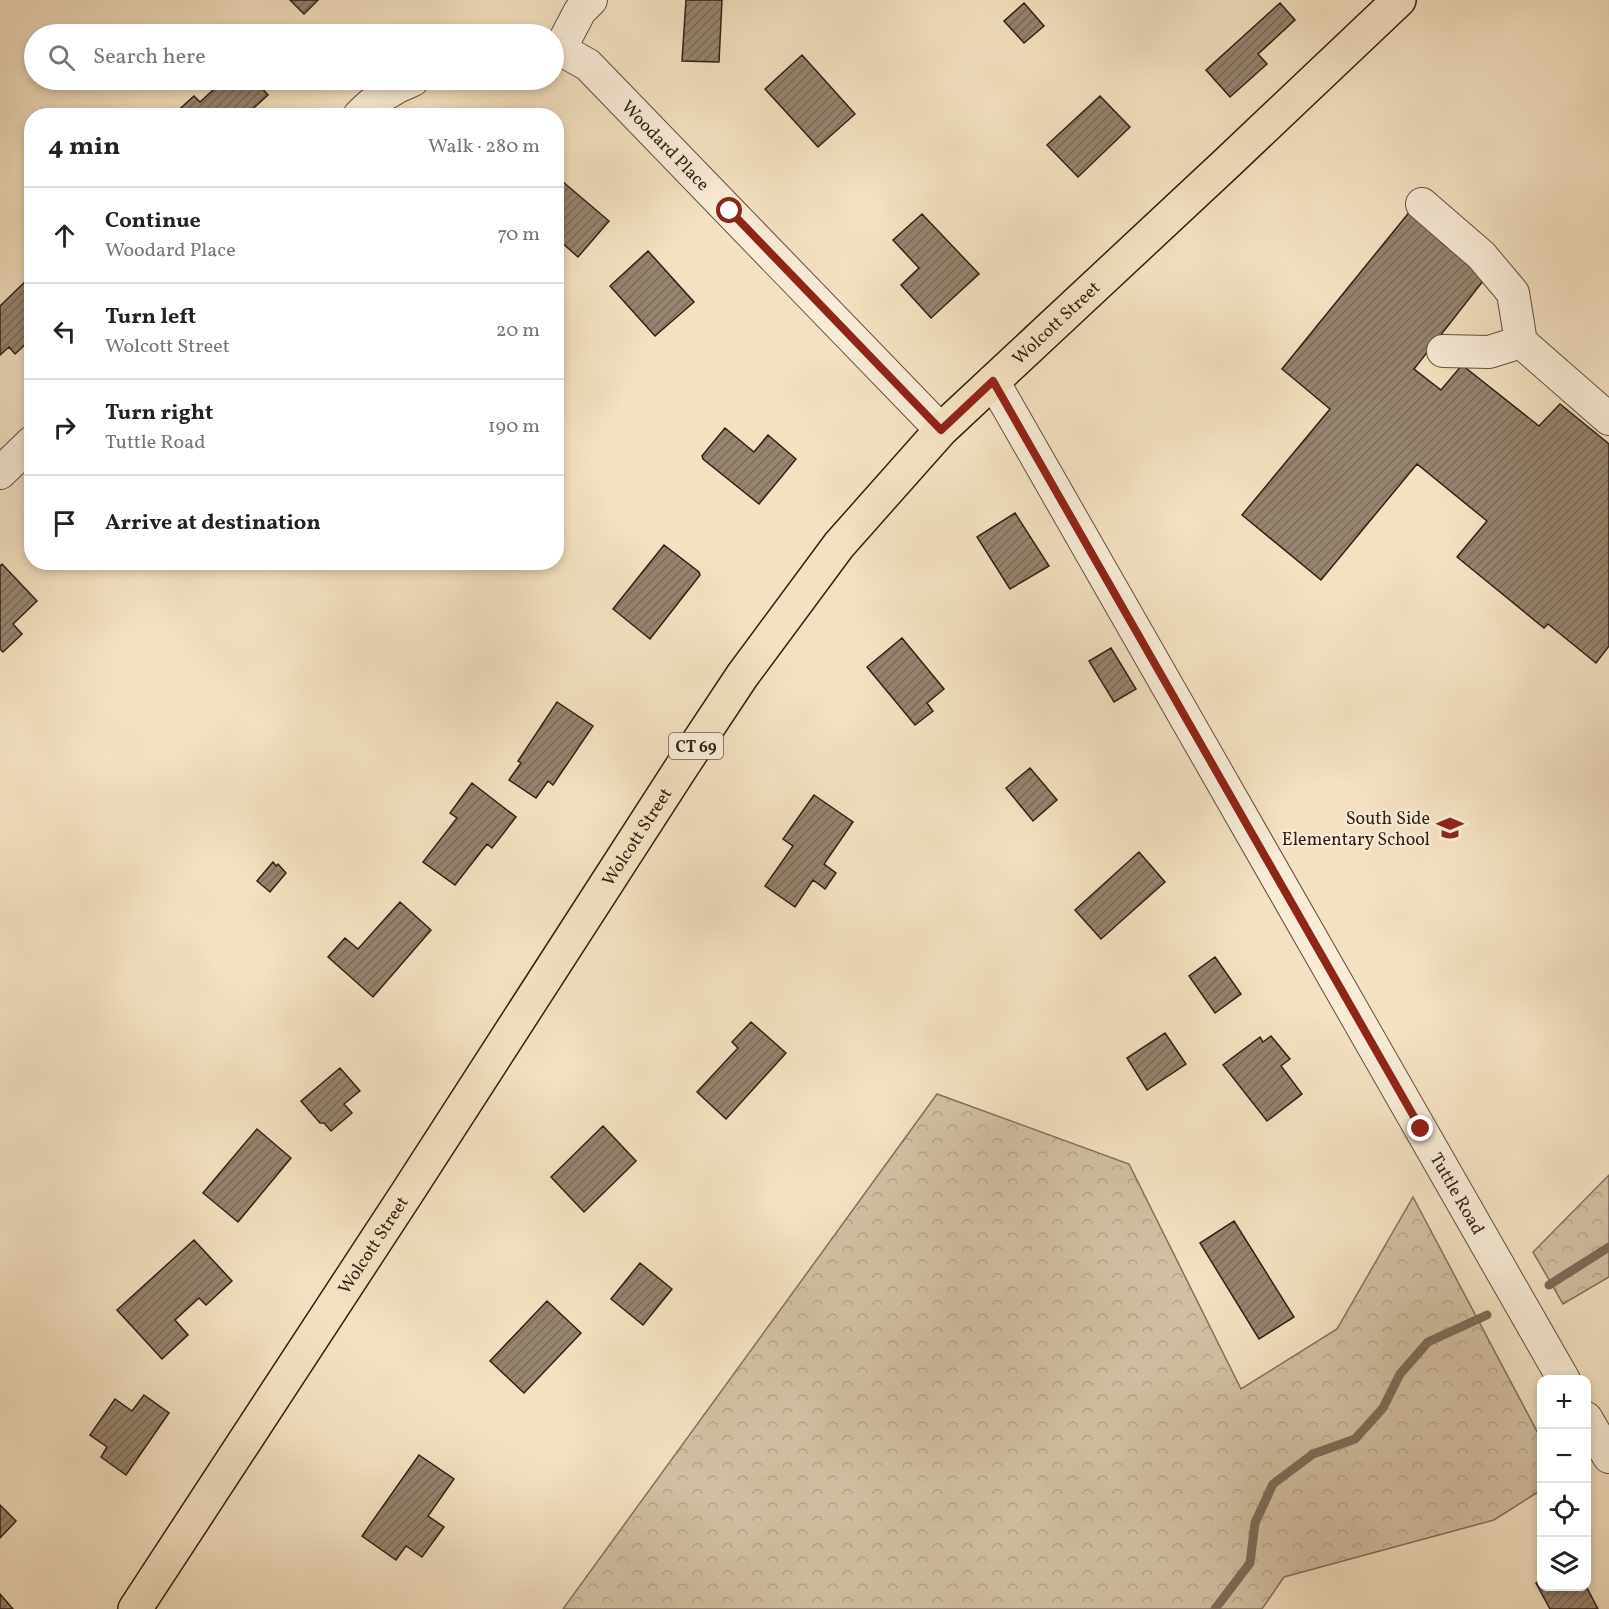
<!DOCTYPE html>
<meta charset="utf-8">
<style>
:root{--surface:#fff;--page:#f6f6f6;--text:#222;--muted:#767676;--line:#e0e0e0}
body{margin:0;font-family:Vollkorn,serif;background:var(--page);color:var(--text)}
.controls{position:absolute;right:18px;bottom:18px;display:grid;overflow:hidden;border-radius:12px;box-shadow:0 3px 9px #0003}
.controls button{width:54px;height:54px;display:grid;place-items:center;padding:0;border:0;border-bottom:2px solid var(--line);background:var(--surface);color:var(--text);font:30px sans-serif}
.stop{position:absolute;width:18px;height:18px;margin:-14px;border:4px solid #8f2418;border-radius:50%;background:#fff}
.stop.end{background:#8f2418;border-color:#fff;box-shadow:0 2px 6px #0008}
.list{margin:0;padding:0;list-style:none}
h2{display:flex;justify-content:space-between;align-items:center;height:78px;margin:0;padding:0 24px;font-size:26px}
h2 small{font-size:20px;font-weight:400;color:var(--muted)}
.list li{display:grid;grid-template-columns:39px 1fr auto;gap:18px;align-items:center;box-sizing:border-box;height:96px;padding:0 24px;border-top:2px solid var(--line)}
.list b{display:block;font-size:22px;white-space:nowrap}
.list p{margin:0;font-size:20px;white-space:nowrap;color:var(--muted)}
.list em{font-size:20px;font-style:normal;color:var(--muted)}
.icon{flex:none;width:33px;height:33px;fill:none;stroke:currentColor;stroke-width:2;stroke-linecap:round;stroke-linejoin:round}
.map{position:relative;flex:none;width:1609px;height:1609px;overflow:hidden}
.search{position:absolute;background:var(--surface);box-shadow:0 3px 9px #0003;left:24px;top:24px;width:540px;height:66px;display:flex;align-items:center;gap:15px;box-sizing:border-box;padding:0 21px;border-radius:33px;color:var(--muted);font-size:22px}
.panel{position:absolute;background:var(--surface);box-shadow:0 3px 9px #0003;left:24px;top:108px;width:540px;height:462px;border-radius:24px}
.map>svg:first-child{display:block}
.forest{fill:url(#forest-crowns);stroke:#82705d;stroke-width:1.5}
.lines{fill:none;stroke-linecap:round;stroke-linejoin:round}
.stream{stroke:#7e6c5a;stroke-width:9}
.building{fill:url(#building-hatch);stroke:#311f16;stroke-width:1.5}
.minor-casing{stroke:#625041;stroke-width:34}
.major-casing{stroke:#311f16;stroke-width:36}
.minor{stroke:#f8ecd7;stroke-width:32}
.major{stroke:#f4e1c1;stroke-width:33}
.route{stroke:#8f2418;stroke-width:8}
.labels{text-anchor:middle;stroke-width:4.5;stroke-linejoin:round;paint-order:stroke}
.shield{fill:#f8ecd7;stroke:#6d5c50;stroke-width:1.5}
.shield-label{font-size:16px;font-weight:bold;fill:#311f16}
.street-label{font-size:18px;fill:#311f16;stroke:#f8ecd7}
.poi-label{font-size:18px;fill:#311f16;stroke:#f8ecd7;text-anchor:end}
</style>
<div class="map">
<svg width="1609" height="1609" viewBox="0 0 1609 1609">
<defs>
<pattern id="forest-crowns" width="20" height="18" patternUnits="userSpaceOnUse" patternTransform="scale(1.5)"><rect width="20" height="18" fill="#d3c0a4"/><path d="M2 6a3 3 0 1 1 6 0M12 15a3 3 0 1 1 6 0" fill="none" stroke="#b6a58c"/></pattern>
<pattern id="building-hatch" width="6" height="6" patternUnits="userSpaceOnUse" patternTransform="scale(1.5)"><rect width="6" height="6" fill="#96846f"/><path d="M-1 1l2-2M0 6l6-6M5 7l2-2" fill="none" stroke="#7b6b5a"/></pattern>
</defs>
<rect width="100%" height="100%" fill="#f4e1c1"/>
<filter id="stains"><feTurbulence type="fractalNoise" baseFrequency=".00333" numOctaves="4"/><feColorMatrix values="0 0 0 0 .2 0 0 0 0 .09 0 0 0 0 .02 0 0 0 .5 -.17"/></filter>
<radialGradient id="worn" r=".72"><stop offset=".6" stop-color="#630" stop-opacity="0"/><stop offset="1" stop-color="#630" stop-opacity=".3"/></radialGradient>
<path class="forest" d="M937,1094L1129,1164L1241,1389L1337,1329L1413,1197L1541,1439V1490L1494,1520L1284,1577L1262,1609H563Z
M1609,1175V1277L1563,1304L1533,1252Z"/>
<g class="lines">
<path class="stream" d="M1549,1285L1609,1247
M1215,1609L1250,1563L1255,1523L1273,1484L1313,1454L1355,1439L1383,1408L1400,1374L1428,1342L1487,1315"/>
</g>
<path class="building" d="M290,0H318L304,14Z
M686,0H722L719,62L682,61Z
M1024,3L1044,26L1024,43L1004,21Z
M1280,3L1295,20L1258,54L1267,64L1230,97L1206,70Z
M802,55L855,114L818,147L765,89Z
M224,80H254L268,95L245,116L173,115L194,96L200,102Z
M1100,96L1130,127L1078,177L1047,145Z
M556,176L609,221L578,257L560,241L556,245Z
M1411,210L1446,238L1442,243L1487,276L1414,369L1441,390L1462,365L1539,426L1560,404L1609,444V646L1596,663L1548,624L1544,628L1457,557L1487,521L1417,464L1321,580L1242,515L1330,409L1282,369Z
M922,214L979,274L931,318L901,285L919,268L893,240Z
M648,251L694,302L655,336L610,286Z
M32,275V338L15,354L9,347L0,355V306Z
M725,428L754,452L768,435L796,459L759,504L703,459L702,456Z
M1015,513L1049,566L1010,589L977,537Z
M664,545L699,572L700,575L650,639L613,609Z
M2,564L37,601L13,624L22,634L3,652L0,649V566Z
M902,638L944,689L927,703L933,711L915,725L867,667Z
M1111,648L1136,689L1114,702L1089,661Z
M557,702L593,726L553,785L548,781L536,798L509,780L521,763L518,761Z
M1030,768L1057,800L1033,821L1006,788Z
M472,783L516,817L492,848L487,844L455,885L423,862L457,818L450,813Z
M814,795L853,822L824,864L836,873L825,889L813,880L795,907L765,886L793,846L783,839Z
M1139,852L1165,882L1101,939L1075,910Z
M273,862L276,866L278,864L286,873L270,892L257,881Z
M400,902L431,930L373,997L328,957L345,938L358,949Z
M1215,957L1241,994L1215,1013L1189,976Z
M751,1022L786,1053L726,1119L697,1092L738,1048L732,1042Z
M1165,1033L1186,1064L1147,1090L1127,1058Z
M1271,1036L1290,1059L1281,1066L1302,1094L1267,1121L1223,1065L1260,1037L1263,1042Z
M340,1068L360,1091L344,1104L352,1113L331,1131L324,1123H320L301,1101Z
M603,1126L636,1161L584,1212L551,1177Z
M257,1129L291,1158L238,1222L203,1193Z
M1234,1221L1294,1317L1259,1339L1200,1243Z
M194,1240L232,1281L206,1305L199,1298L175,1320L188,1335L162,1359L117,1310Z
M640,1263L672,1289L643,1325L611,1299Z
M547,1301L581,1333L524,1393L490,1361Z
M144,1395L169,1413L126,1475L101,1457L107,1447L90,1435L115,1399L132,1411Z
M419,1455L454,1479L428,1516L444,1527L422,1557L406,1546L396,1560L362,1536Z
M0,1505L16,1521L0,1538Z
M1542,1579V1586H1586L1598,1609H1550L1536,1583Z
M0,1594L13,1609H0Z"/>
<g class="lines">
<defs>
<g id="minor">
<path id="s1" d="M560,49L588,65L941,430"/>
<path d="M560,49L580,11L591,0"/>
<path d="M359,116C374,100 392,88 413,80"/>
<path d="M1422,204L1481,255L1513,293L1521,342L1609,419"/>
<path d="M1443,351L1489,352L1521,342"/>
<path id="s2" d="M993,381L1564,1380"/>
<path d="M0,473L32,442"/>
<path d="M1586,1418L1609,1457"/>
</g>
<g id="major">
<path id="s3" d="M135,1609L407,1193L681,768L742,676L839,545L941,430L1227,163L1399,0"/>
</g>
</defs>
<use href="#minor" class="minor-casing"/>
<use href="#major" class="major-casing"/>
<use href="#minor" class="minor"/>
<use href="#major" class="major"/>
</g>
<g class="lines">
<path class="route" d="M730,211L941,430L993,381L1421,1129"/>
</g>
<defs>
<symbol id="school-bare" viewBox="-9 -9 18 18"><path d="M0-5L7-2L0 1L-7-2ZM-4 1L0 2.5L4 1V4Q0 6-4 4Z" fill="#8f2418" stroke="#f8ecd7" stroke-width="2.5" paint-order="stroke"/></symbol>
</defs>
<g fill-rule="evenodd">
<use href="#school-bare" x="1431" y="809" width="38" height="38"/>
</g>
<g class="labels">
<rect class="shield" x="669" y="733" width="54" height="26" rx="4.5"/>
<g class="shield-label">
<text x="696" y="752">CT 69</text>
</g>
<g class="street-label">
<text dy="6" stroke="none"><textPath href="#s1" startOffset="144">Woodard Place</textPath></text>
<text dy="6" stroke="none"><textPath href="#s3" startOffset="1587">Wolcott Street</textPath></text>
<text dy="6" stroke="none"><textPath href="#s3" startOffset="921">Wolcott Street</textPath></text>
<text dy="6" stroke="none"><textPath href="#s2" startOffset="936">Tuttle Road</textPath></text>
<text dy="6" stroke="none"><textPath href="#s3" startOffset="435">Wolcott Street</textPath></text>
</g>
<g class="poi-label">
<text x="1430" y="824">South Side<tspan x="1430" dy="21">Elementary School</tspan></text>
</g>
</g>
<rect width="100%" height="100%" filter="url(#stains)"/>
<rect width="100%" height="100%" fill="url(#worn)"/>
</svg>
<div class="controls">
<button>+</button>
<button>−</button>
<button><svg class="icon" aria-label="locate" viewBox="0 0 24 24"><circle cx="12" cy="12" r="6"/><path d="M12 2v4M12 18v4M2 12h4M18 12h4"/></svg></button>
<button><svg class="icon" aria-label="layers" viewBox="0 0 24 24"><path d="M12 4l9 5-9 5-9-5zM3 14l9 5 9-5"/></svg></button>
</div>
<div class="stop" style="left:730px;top:211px"></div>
<div class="stop end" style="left:1421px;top:1129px"></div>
<div class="search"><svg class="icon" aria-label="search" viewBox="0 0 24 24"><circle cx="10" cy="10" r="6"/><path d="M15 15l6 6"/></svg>Search here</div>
<section class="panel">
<h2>4 min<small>Walk · 280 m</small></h2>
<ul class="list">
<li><svg class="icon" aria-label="ahead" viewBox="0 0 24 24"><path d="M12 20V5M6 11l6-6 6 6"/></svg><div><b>Continue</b><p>Woodard Place</p></div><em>70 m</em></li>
<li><svg class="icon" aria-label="left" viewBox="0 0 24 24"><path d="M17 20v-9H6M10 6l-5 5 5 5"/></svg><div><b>Turn left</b><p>Wolcott Street</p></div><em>20 m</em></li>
<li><svg class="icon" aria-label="right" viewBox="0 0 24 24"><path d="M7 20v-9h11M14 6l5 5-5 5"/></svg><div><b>Turn right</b><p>Tuttle Road</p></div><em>190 m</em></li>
<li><svg class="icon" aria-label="arrive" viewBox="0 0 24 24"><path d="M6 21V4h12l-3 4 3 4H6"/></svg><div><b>Arrive at destination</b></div></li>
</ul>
</section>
</div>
